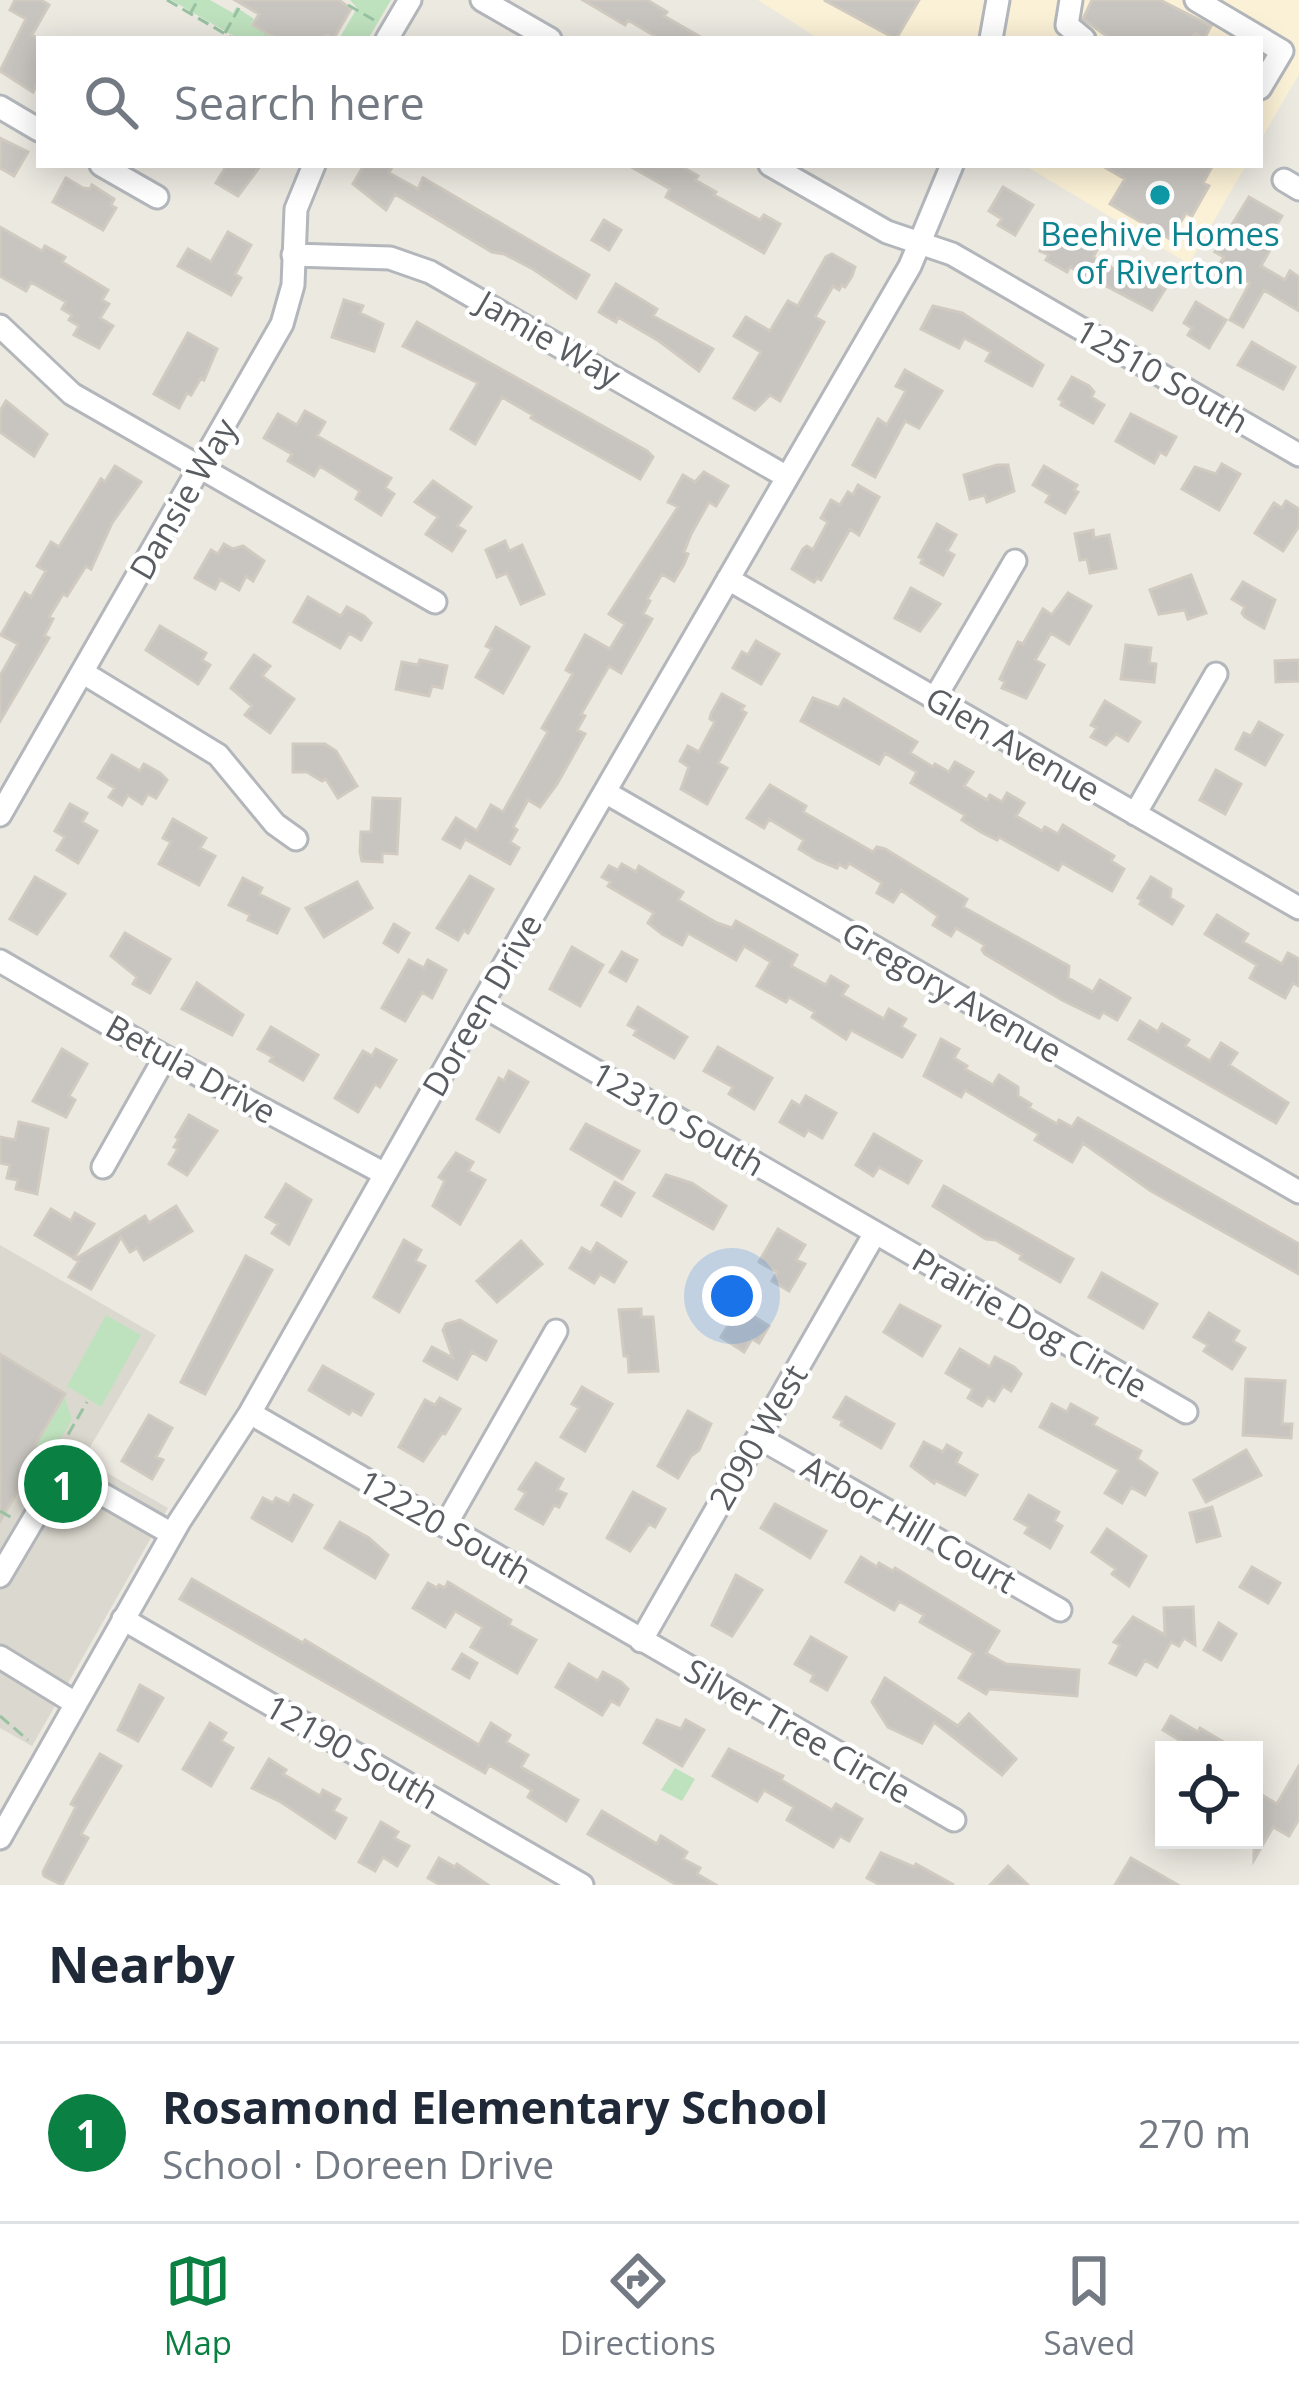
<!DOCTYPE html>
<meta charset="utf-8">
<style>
:root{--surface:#fff;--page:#f6f6f7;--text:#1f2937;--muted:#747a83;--line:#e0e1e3;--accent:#0b8043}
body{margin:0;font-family:"Open Sans",sans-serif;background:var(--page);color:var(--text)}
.controls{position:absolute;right:36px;bottom:36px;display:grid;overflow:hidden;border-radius:0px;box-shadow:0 6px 30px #0003}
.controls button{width:108px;height:108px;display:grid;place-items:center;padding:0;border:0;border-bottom:3px solid var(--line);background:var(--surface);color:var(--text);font:60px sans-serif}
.you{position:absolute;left:732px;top:1296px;width:42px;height:42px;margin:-30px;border:9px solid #fff;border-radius:50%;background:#1a73e8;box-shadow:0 0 0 18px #1a73e833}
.badge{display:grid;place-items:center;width:78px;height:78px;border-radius:50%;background:var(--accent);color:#fff;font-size:39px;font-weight:700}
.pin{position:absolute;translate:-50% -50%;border:6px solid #fff;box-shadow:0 3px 12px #0006}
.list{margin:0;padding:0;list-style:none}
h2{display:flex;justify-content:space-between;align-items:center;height:156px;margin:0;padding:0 48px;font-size:51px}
h2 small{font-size:39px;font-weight:400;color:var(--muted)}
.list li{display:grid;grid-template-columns:78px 1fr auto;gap:36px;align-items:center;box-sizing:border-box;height:180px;padding:0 48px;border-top:3px solid var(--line)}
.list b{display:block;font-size:45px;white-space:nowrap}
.list p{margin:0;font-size:39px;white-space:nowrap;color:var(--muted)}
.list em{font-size:39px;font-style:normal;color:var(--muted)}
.icon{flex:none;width:66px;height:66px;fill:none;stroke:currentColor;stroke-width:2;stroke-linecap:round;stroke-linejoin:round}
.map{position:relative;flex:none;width:1299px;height:1885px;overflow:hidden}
.search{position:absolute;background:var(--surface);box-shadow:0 6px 30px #0003;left:36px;right:36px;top:36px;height:132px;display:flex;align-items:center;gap:30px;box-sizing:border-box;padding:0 42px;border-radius:0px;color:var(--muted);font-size:45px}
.sheet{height:336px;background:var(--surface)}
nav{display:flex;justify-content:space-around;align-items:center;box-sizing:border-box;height:168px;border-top:3px solid var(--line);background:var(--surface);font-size:33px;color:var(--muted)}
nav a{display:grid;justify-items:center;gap:6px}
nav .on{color:var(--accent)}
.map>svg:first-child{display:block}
.commercial{fill:#fbf1d6}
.education{fill:#dbd8cf}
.green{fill:#bfe2be}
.building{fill:#c8c5c0;stroke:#d0cac0;stroke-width:3}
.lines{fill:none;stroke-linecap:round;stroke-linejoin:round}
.minor-casing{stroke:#b3b7bb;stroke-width:27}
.path{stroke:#98c2a2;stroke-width:3;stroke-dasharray:12 6;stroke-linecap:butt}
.minor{stroke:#fff;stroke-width:21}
.culture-dot{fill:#0f9aa8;stroke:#fff;stroke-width:4.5}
.labels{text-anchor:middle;stroke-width:9;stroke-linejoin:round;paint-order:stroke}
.culture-label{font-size:33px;fill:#0d838f;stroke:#fff}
.street-label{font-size:33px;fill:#595d61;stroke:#fff}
</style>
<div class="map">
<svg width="1299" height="1885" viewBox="0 0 1299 1885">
<rect width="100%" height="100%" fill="#ece9e1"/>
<path class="commercial" d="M758,0H1299V74L1260,141V39H819Z
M1024,165H1246L1189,264Z"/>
<path class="education" d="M0,1245L156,1335L83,1459L168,1508L32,1746L0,1728Z"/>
<path class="green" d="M171,0H210L233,13L236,7L254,19L251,25L276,39H239Z
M350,0H391L368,39H339L357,8Z
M106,1315L141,1335L101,1407L67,1386Z
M65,1397L72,1420L56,1446L43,1450L37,1445Z
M675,1768L695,1779L682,1801L661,1790Z"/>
<path class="building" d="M15,0H41L49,5L32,35L39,39V81L33,92L0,71L26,19L10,10Z
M235,0H339L351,9L334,38L326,35L323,39H277L253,25L259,14Z
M583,0H647L667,12L664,16L704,39H660L628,20L625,25Z
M824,0H919L896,39Z
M1092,0H1160L1211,26L1204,39L1195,33L1191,39H1111L1083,19Z
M0,138L28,152L14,176L0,168Z
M227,165H261L238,196L216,183Z
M364,165H393L389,173L418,189L423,178L589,275L576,298L533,269L504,254L492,252L395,194L386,210L353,184Z
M628,165H679L698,176L695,180L716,192L714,195L760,220L764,215L780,224L764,253L666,197L670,189Z
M1101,165H1213L1203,183L1209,186L1192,216L1186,213L1170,239L1110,204L1125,179Z
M66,178L83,188L90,189L92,185L114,199L111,205L116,208L103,230L53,202Z
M1003,187L1033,205L1015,235L998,225L1002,219L989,211Z
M1249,197L1282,216L1274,229L1280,232L1261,266L1285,280L1290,271L1299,277V311L1264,290L1243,327L1230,320L1250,283L1219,265L1224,257L1215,252Z
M604,220L621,230L609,250L592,240Z
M1056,224L1098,248L1093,257L1116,270L1120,264L1165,289L1152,310L1070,267L1067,272L1046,260L1049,255L1040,251Z
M0,227L42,251L45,246L65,257L62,262L108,290L102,300L109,304L100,318L113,326L99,348L74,335L79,326L69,320L72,315L62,309L66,302L31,282L26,291L0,276Z
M228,232L251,245L235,274L241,278L231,295L178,266L188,249L211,262Z
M832,254L855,267L852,276L845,287L842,285L839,290L833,286L815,317L824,322L780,401L770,395L755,410L734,398L761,352L734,336L746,317L770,331L788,301L798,306L826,257Z
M616,284L657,309L653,316L713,349L699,371L659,341L618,317L616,322L599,312Z
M344,300L363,306L360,313L383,324L374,351L332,337Z
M1196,302L1226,320L1209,348L1188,335L1192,328L1184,323Z
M933,306L962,313L1043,365L1032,386L986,361L991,352L964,338L959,348L921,329Z
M417,322L647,451L653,457L640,479L531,418L533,415L502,397L475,444L451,429L478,383L403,346Z
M188,333L217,349L204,380L201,378L191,395L187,393L179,408L154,394Z
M1252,342L1295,367L1283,389L1238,365Z
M905,370L942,391L919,428L905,421L875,477L853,465L878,419L887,425L906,391L896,386Z
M1072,377L1089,386L1094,392L1091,397L1104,405L1093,423L1061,405L1063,401L1059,399Z
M6,401L47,434L34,456L0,432V411Z
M305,411L325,422L317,436L391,478L385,488L394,494L381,515L356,499L360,491L320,466L314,476L288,461L292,454L264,438L278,414L297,425Z
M1131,414L1176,437L1166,455L1160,452L1154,463L1116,441Z
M1222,464L1240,474L1219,510L1182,489L1195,467L1216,474Z
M997,465H1008L1014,491L987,502L985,495L970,499L964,475Z
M115,466L141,482L112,523L91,569L86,566L67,596L63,594L49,617L53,619L44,636L49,638L0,721V676L18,644L1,635L25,593L31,597L46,571L37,566L51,542L59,547L101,479L105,482Z
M1044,466L1077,485L1074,490L1078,492L1065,513L1046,502L1050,495L1033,485Z
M704,472L728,486L716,506L709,502L691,534L684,552L688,554L684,564L674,581L662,574L647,599L650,601L643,614L652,619L621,673L609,666L581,714L585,716L577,730L585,734L557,784L540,807L528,800L513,827L517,830L510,842L519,848L510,864L465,839L460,848L443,839L456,818L477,831L491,805L503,812L548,732L542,728L573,674L566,670L585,635L610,649L625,624L609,614L678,507L668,502L683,475L695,482Z
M433,481L471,507L457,526L465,531L452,551L426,534L438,517L415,502Z
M858,485L879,497L859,535L850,529L821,580L817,578L814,582L792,569L803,549L807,546L813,550L828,522L821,518L831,500L840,505L848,492L853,495Z
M1286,501L1299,509V526L1283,551L1255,533L1274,503L1282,508Z
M937,524L956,535L947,551L954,555L943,575L921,563L923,559L919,557Z
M1093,530L1094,538L1109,535L1116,568L1090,573L1087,559L1080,560L1075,534Z
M505,541L509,551L522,545L544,594L521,604L507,573L497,577L486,550Z
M224,544L233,549L243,546L264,561L253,581L246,576L239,590L220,579L215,589L195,578L211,550L218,554Z
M1191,575L1206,613L1188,619L1185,610L1159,614L1150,590Z
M1243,582L1275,600L1264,628L1245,617L1242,613L1245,607L1232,599Z
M911,588L940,604L920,631L895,618Z
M1068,593L1091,606L1069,644L1051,633L1035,660L1044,665L1026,698L1002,688L1005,682L1000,679L1018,642L1023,644L1043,609L1052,615Z
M308,597L341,616L347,607L364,616L371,623L361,640L349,633L340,648L294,622Z
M160,626L206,653L202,660L210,665L198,684L146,650Z
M496,627L529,647L503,693L476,677L492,649L486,646Z
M756,641L779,654L761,684L733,668L742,652L748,655Z
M1126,645L1151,648L1149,663L1156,664L1154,682L1121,679Z
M254,655L270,666L262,676L294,699L270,733L245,715L252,706L231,688Z
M420,660L447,666L442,688L432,686L429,696L396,689L402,662L418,665Z
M1299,660V681L1276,682L1275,661Z
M722,694L744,706L741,710L746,713L718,763L727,768L707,804L681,789L689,767L680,761L688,746L699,752L715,722L710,719L711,714Z
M813,698L839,708L844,699L917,742L910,753L933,767L935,764L949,772L955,762L973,772L964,786L987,800L990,795L1002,802L1007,793L1024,803L1016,816L1042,831L1045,827L1058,834L1063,825L1114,856L1111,861L1124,869L1112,891L1062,863L1058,870L999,837L997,840L981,832L962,820L965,815L911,783L917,772L885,753L879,764L801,721Z
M1105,701L1140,722L1128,741L1116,734L1106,745L1091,737L1097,728L1091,725Z
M1259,722L1282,735L1265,765L1236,749L1244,733L1251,736Z
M293,744H325L336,751L357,786L338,798L326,779L322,781L307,772H293Z
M112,755L140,771L144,764L160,773L167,780L156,798L148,794L142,804L128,795L122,805L109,797L115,788L98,778Z
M1216,770L1241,784L1225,814L1200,800Z
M770,785L806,806L803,812L873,852L877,847L885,849L967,899L963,907L1069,966L1068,978L1093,992L1100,980L1130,998L1117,1020L1103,1012L1099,1018L1062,1000L985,954L982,950L985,945L956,928L951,936L933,925L938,916L901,890L893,902L877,893L882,883L849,863L846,868L839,864L837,868L817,860L799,849L804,840L769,819L764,828L747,818Z
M373,798L400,799L397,854L382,853V862L362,861L360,852L361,832H371Z
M70,804L87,813L82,822L97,831L78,863L57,850L65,837L55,831Z
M173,819L206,838L200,848L215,856L199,885L159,864L171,842L163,838Z
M622,864L636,872L639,866L683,892L678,900L717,923L732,928L736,921L797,955L791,966L826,985L831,976L848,986L842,995L884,1019L889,1009L906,1019L901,1027L915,1035L902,1057L851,1030L846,1039L812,1017L815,1012L789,997L786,1002L757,986L771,962L744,946L736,960L688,933L682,945L662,934L648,923L654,913L608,886L611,882L602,877L609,866L618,870Z
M470,876L493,889L468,933L464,930L458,940L437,928Z
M35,877L65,894L37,934L10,919Z
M1151,877L1171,889L1170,898L1183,906L1172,924L1140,904L1142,900L1138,898Z
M243,878L262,888L259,894L289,909L277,933L248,920L250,915L229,905Z
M357,882L372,908L324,937L306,908Z
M1217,915L1248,934L1243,942L1282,964L1288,953L1299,959V986L1293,983L1285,998L1250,978L1257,965L1205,934Z
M394,924L409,933L398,952L384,943Z
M125,933L170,959L150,993L133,984L137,977L111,956Z
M572,947L603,965L580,1006L550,989Z
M622,952L637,960L626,981L610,972Z
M409,960L424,968L428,960L446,970L432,998L422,992L405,1021L382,1008Z
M197,983L243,1015L232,1035L182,1009Z
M638,1007L687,1037L674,1058L634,1035L637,1030L628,1025Z
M1140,1021L1158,1032L1162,1024L1189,1040L1185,1046L1210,1061L1221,1043L1237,1053L1229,1065L1288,1103L1276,1123L1129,1039Z
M271,1027L318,1055L303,1080L270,1061L273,1057L258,1049Z
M941,1039L959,1049L954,1058L967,1066L965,1069L993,1085L999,1075L1018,1087V1096L1031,1104L1029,1108L1057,1124L1059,1120L1072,1127L1078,1118L1299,1244V1274L1151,1191L1083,1143L1072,1162L1035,1140L1039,1134L965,1090L961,1097L924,1076Z
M718,1047L772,1078L754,1109L729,1094L733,1087L704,1071Z
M62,1049L87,1064L69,1096L75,1100L66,1117L33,1101Z
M376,1049L396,1060L380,1087L375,1084L358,1112L335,1098L363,1051L372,1056Z
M509,1071L528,1082L499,1132L477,1119L499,1078L504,1081Z
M806,1096L836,1113L822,1138L808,1130L804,1136L780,1122L792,1101L800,1106Z
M189,1115L217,1131L187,1175L169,1164L178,1149L174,1147L179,1139L176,1137Z
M19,1122L48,1129L37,1194L16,1189L18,1180L7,1178L10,1165L0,1163V1137L15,1140Z
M586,1124L639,1151L622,1179L571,1149Z
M874,1134L921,1161L908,1183L879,1167L873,1176L856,1165Z
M456,1153L473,1162L468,1171L485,1180L460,1224L433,1206L445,1181L439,1177Z
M666,1175L692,1183L726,1206L713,1229L654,1196Z
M615,1182L634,1193L621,1216L602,1205Z
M286,1184L311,1200L289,1244L272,1233L278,1224L266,1217Z
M944,1186L1073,1259L1060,1282L1020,1259L1022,1255L996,1240L986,1239L933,1206Z
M176,1206L192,1231L144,1260L137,1248L130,1252L121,1237L91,1289L69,1277L79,1261L75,1259L145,1216L149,1223Z
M51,1209L71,1221L75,1213L94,1224L74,1258L35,1235Z
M778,1229L805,1245L796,1260L805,1264L789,1291L772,1281L777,1272L759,1262Z
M404,1240L421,1250L415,1261L425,1266L399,1312L374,1297Z
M521,1241L542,1264L497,1302L477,1281Z
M597,1243L626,1262L614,1282L600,1274L594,1283L570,1268L582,1248L591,1253Z
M246,1256L272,1270L205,1394L181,1382Z
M1102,1273L1157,1304L1143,1328L1089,1297Z
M900,1305L940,1326L922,1356L884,1332Z
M739,1307L769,1326L759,1343L752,1339L744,1352L721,1337Z
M641,1309V1317H653L658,1371L629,1372L628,1356H624L619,1310Z
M1209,1313L1239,1331L1233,1341L1245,1348L1232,1369L1204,1351L1208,1345L1194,1337Z
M460,1320L496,1341L486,1360L472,1352L457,1379L424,1361L432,1347L453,1358L443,1330L446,1324Z
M960,1349L990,1367L995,1357L1014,1367L1021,1374L1011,1391L1003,1386L994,1401L988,1397L982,1406L968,1398L973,1389L946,1373Z
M0,1354L65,1394L35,1445L41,1451L0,1521Z
M323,1366L373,1394L361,1415L352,1410L349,1414L309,1390Z
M1246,1379L1285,1381L1282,1424H1292L1291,1438L1243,1435Z
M582,1387L612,1404L585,1451L561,1437L579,1408L572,1404Z
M846,1397L894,1424L881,1448L841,1425L843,1421L834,1417Z
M440,1398L460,1409L445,1434L442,1433L423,1461L399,1447L425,1400L435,1405Z
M1052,1404L1067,1412L1071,1404L1097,1418L1093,1425L1141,1451L1137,1459L1157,1473L1145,1495L1131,1487L1122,1503L1105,1493L1119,1470L1040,1427Z
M688,1411L711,1424L699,1450L691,1456L678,1478L658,1466Z
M149,1415L172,1428L156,1457L163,1460L152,1479L122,1461Z
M924,1442L943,1452L947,1445L961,1453L956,1463L977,1475L965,1495L935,1480L934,1483L911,1466Z
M1246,1450L1261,1475L1206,1502L1194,1480Z
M536,1463L563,1479L557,1490L566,1494L559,1507L554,1505L543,1524L516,1509L526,1493L519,1489Z
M633,1492L665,1509L655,1527L649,1524L630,1551L607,1538Z
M294,1495L312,1505L292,1541L252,1518L263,1498L273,1503L276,1498L289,1504Z
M1029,1495L1059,1512L1054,1521L1062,1526L1050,1548L1025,1533L1029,1527L1015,1519Z
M775,1504L826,1531L810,1558L761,1528Z
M1212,1507L1220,1536L1197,1542L1190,1513Z
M340,1522L369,1538L388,1555L375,1578L325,1548Z
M1107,1529L1146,1556L1129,1586L1112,1574L1116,1569L1092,1552Z
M861,1557L877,1567L879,1563L893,1571L895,1568L999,1631L986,1653L1006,1664L1079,1670L1077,1696L989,1689L986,1694L959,1678L974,1653L920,1622L924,1615L899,1601L894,1610L846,1582Z
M1252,1567L1280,1583L1268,1603L1240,1587Z
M736,1575L762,1590L732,1636L712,1625Z
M192,1579L303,1643L305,1640L479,1745L491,1723L510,1735L506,1742L528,1755L521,1767L578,1800L566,1821L528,1797L532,1790L489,1765L485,1773L180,1599Z
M448,1582L511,1620L509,1625L536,1640L517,1673L471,1647L483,1627L455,1611L445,1627L413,1608L428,1583L437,1588L439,1585L445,1588Z
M1193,1607L1195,1645L1184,1638L1179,1646L1171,1642L1157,1667L1145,1660L1136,1675L1110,1663L1120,1645L1114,1642L1133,1617L1165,1635L1164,1608Z
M1219,1623L1236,1634L1221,1660L1204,1650Z
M811,1637L846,1657L827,1690L811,1681L814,1675L795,1664Z
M462,1654L477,1663L469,1678L453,1669Z
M569,1664L598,1681L603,1672L621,1682L628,1689L619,1705L611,1701L602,1715L556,1687Z
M885,1678L958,1726L969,1714L1016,1759L1002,1775L934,1722L922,1743L888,1727L872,1702Z
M140,1685L163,1698L138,1741L118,1730Z
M1171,1716L1198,1732L1200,1728L1237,1750H1198L1184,1743L1163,1730Z
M657,1720L681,1729L686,1720L704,1730L682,1766L644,1743Z
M210,1723L226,1733L221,1741L233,1748L211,1786L183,1769Z
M729,1749L783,1776L781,1780L832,1810L836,1804L862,1819L849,1841L840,1836L833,1847L787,1820L794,1807L764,1790L757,1801L713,1776Z
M100,1754L121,1766L81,1834L88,1838L62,1885L44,1876L43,1872L76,1807L71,1804Z
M269,1759L286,1770L283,1774L320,1796L323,1790L340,1799L333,1811L346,1818L335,1838L281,1802L252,1788Z
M1299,1766V1819L1289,1836L1273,1827L1254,1860V1809L1262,1795L1277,1804Z
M602,1811L657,1844L661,1836L687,1852L683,1859L700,1868L697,1874L716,1885H677L588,1834Z
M381,1822L398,1832L394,1838L409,1846L397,1866L383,1857L375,1871L359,1862Z
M881,1853L914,1867L916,1864L954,1885H880L867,1878Z
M439,1858L455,1867L457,1864L488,1885H440L428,1878Z
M1131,1858L1178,1885H1115Z
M1008,1866L1028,1885H990Z"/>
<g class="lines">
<defs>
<path id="minor" d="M482,0L550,39
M1071,0L1067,25L1084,39
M1196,0L1282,51L1260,88
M387,39L410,0
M991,39L998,0
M0,107L39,130
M101,165L157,197
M770,165L887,232L952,254L1299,455
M1284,180L1299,189
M293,255L390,258L430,272L787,477
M0,326L72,394L435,602
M728,579L1299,908
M82,672L218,755L275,824L296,839
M935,698L1015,561
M605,792L1299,1192
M1135,814L1216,674
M0,815L282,324L293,285L296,209L314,165
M0,961L165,1057L385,1174
M481,1005L1186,1412
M103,1167L165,1057
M250,1413L954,1820
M758,1437L1060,1610
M445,1526L556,1331
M0,1576L62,1471L172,1534
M123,1619L582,1885
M641,1641L875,1233
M0,1657L75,1703
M0,1838L179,1522L250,1413L481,1005L910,266L952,165"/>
</defs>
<use href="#minor" class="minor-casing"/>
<path class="path" d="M167,0L234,39
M348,5L374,20
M190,14L198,0
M225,33L239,8
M329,38L331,39
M264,39L266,36
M59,1450L87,1402
M0,1511L12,1518
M0,1716L28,1740"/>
<use href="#minor" class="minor"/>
</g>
<circle class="culture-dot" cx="1160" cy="195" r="12"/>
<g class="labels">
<g class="culture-label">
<text x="1160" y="246">Beehive Homes<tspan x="1160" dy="38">of Riverton</tspan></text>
</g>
<g class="street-label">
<text transform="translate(549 339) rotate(30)" y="12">Jamie Way</text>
<text transform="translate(1162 376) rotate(30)" y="12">12510 South</text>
<text transform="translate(183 499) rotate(-60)" y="12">Dansie Way</text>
<text transform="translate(1013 744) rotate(30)" y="12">Glen Avenue</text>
<text transform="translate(952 992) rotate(30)" y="12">Gregory Avenue</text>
<text transform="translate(482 1005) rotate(-60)" y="12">Doreen Drive</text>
<text transform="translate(191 1069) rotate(29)" y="12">Betula Drive</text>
<text transform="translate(678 1119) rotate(30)" y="12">12310 South</text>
<text transform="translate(1030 1323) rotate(30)" y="12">Prairie Dog Circle</text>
<text transform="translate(758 1437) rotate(-60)" y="12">2090 West</text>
<text transform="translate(909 1524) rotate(30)" y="12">Arbor Hill Court</text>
<text transform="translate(445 1527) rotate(30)" y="12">12220 South</text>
<text transform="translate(798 1731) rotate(30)" y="12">Silver Tree Circle</text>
<text transform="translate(352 1752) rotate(30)" y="12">12190 South</text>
</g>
</g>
</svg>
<div class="controls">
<button><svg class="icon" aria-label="locate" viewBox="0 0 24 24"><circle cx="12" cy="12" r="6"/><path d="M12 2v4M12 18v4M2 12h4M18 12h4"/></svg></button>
</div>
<div class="you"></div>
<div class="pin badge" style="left:63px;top:1484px">1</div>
<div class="search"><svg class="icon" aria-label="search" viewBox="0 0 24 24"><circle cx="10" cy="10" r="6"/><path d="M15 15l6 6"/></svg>Search here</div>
</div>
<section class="sheet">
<h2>Nearby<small></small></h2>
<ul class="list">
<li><span class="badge">1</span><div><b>Rosamond Elementary School</b><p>School · Doreen Drive</p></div><em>270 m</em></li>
</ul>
</section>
<nav>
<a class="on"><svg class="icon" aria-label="map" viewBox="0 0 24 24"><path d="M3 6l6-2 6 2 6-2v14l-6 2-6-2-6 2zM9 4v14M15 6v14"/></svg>Map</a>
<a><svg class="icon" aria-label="directions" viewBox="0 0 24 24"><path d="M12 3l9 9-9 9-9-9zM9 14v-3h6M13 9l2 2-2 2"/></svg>Directions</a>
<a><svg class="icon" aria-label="saved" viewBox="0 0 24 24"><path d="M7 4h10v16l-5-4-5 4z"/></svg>Saved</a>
</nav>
